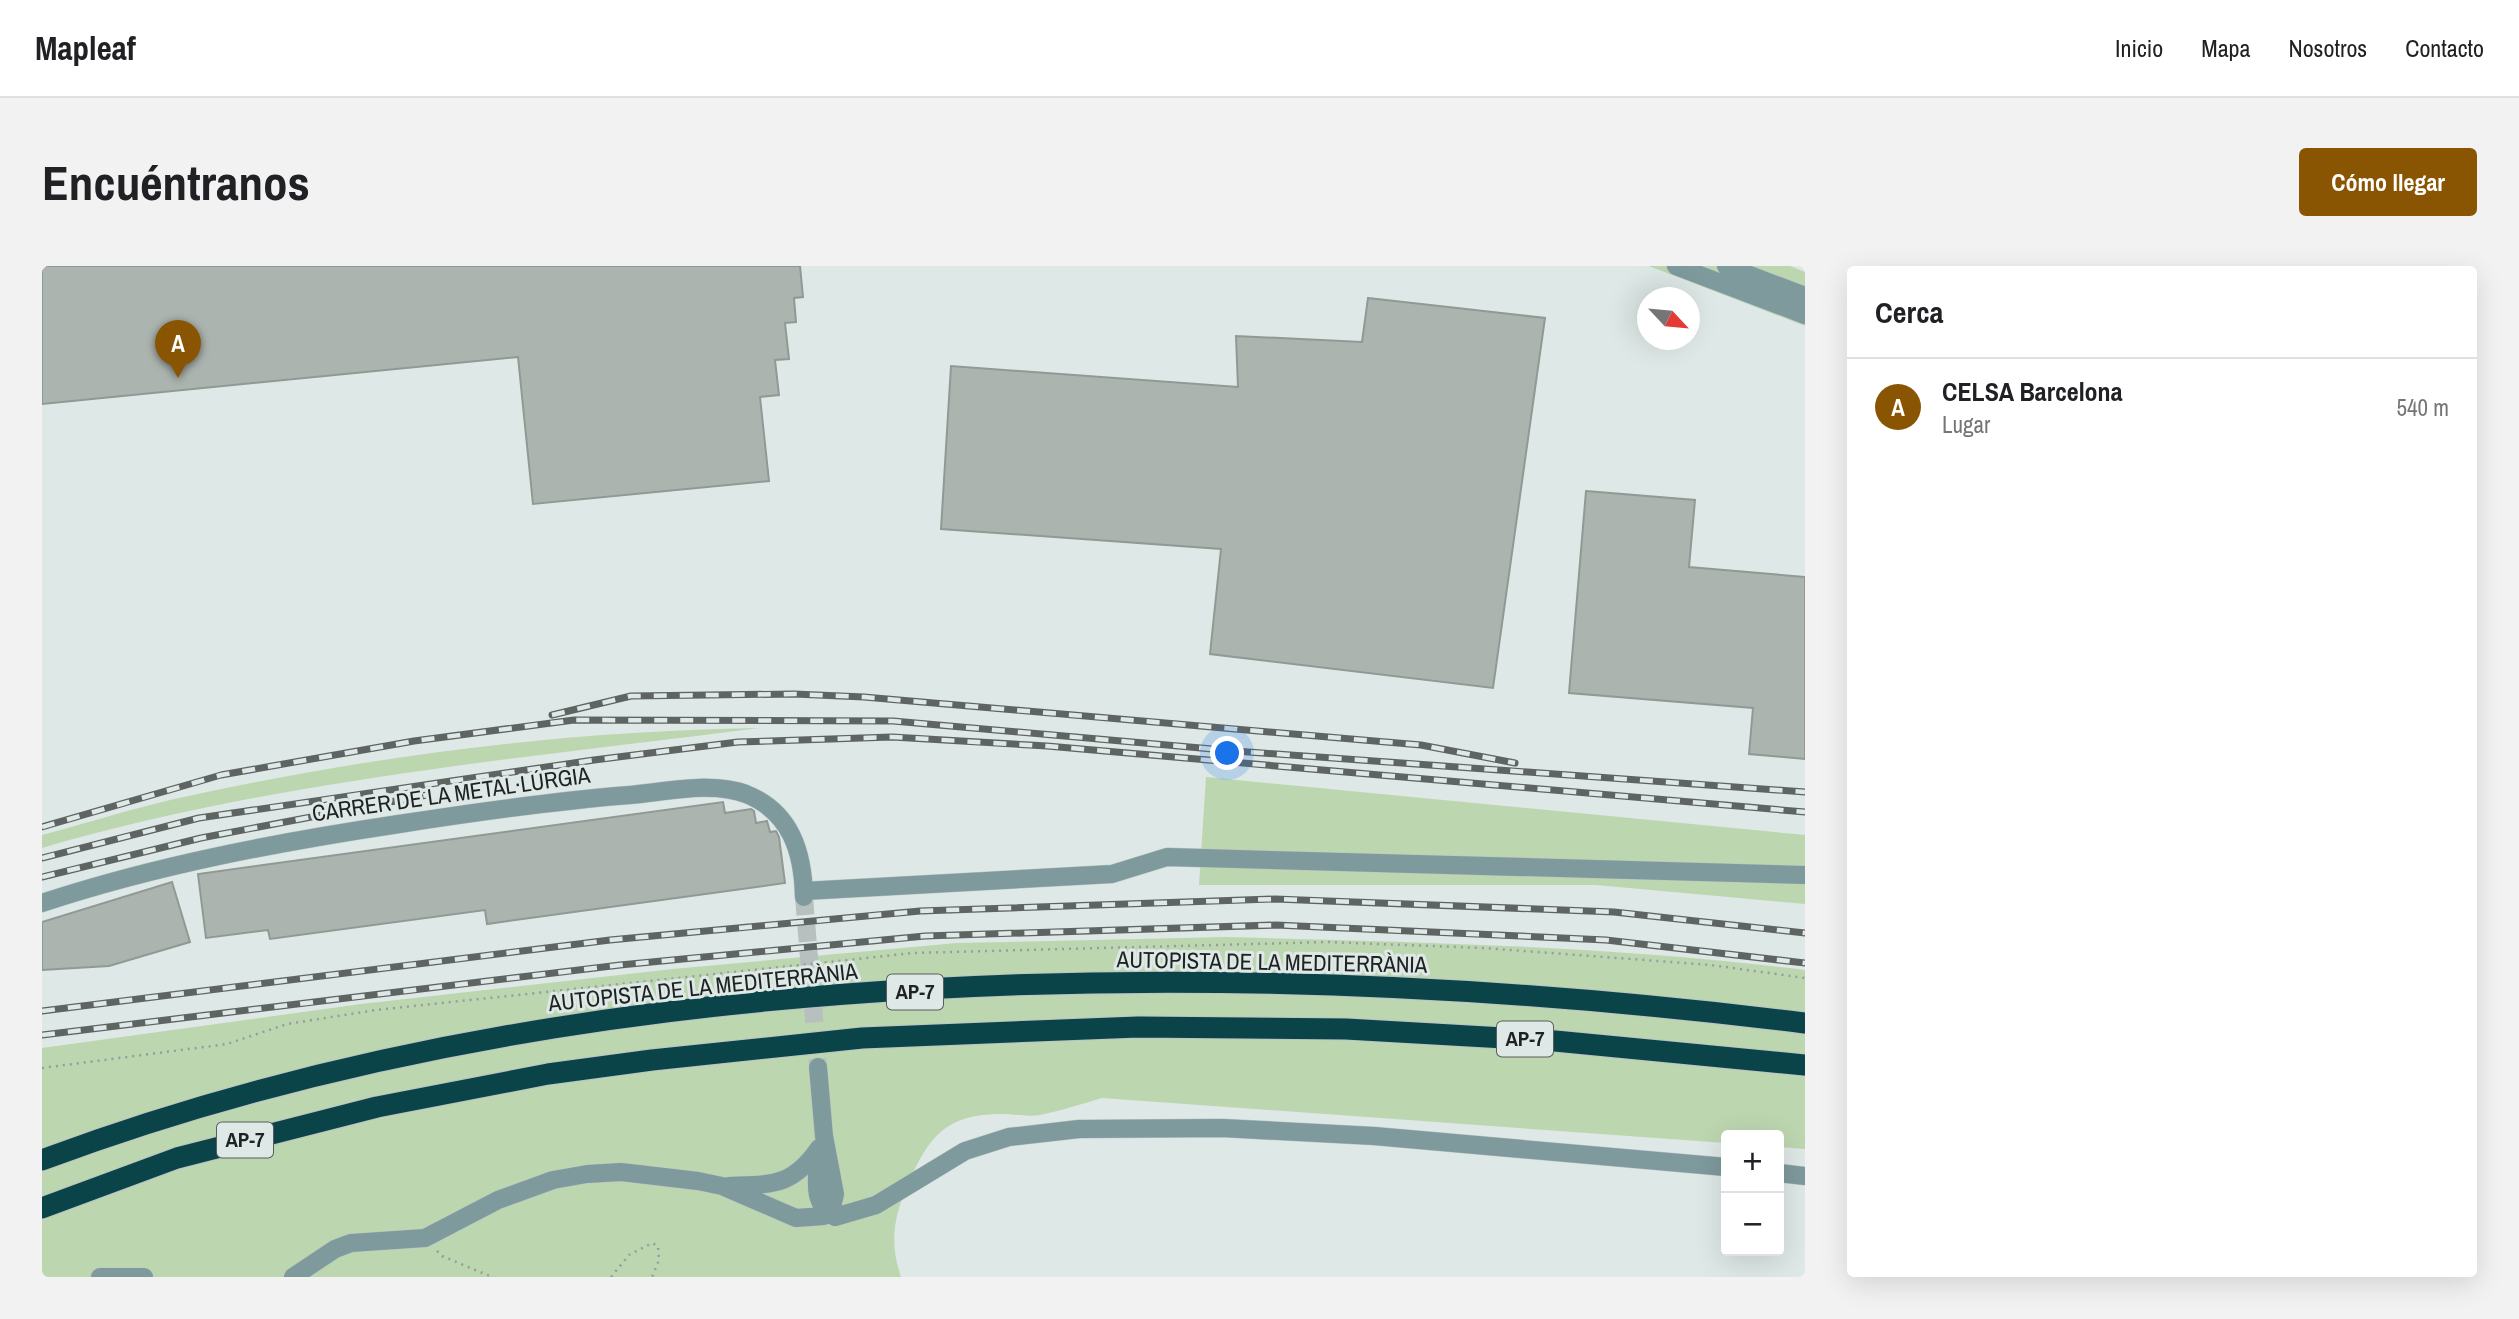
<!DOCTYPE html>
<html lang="es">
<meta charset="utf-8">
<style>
:root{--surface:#fff;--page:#f2f2f2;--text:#202124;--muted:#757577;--line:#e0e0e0;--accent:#8a5502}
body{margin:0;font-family:"Archivo Narrow",sans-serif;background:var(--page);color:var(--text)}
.controls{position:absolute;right:21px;bottom:21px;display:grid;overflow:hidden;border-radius:7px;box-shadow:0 7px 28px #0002}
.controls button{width:63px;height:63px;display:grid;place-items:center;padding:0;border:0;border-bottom:2px solid var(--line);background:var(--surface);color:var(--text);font:35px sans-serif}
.compass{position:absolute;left:1595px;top:21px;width:63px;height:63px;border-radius:50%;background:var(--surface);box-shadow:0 7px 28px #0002;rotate:116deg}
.you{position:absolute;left:1186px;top:488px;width:24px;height:24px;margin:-18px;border:5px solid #fff;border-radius:50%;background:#1a73e8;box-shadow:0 0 0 10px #1a73e833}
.badge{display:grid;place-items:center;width:46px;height:46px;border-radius:50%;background:var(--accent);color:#fff;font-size:23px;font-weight:700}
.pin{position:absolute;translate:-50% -58px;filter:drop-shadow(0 2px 4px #0008)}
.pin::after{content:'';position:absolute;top:37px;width:24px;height:21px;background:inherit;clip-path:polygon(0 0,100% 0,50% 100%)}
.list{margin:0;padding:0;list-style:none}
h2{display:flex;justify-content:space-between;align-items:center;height:91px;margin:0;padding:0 28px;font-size:30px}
h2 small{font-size:23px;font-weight:400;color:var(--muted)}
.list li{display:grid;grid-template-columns:46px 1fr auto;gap:21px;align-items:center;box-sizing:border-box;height:98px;padding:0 28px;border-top:2px solid var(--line)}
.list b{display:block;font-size:26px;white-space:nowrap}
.list p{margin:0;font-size:23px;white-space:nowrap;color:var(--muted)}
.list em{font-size:23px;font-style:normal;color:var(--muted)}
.map{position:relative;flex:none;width:1763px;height:1011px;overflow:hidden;border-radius:7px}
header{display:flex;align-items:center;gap:42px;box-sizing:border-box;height:98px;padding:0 35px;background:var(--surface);border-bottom:2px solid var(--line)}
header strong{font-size:33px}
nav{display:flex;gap:38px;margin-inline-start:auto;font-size:24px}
.intro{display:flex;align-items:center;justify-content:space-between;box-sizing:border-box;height:168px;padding:0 42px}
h1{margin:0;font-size:49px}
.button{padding:18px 32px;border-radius:7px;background:var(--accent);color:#fff;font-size:24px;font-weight:700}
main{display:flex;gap:42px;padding:0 42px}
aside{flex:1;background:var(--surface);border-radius:7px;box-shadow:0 7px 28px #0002}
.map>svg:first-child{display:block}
.green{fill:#bcd6b0}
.building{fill:#acb4af;stroke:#919994;stroke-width:2}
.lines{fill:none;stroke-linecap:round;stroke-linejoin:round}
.minor-tunnel{stroke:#b8c0bf;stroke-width:18;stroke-dasharray:18 9;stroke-linecap:butt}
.minor-casing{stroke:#bbc4c3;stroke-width:19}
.highway-casing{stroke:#bbc4c3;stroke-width:23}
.path{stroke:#969d9c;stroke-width:2.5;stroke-dasharray:2 5;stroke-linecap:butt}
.minor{stroke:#7e9a9d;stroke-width:18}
.highway{stroke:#0a4348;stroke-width:21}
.rail-casing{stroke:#5e6462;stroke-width:7}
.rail{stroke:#dee8e6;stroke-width:4.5;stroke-dasharray:13;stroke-linecap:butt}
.labels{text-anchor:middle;stroke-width:6;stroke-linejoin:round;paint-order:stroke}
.shield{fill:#dee8e6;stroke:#585d5c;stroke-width:2}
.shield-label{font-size:21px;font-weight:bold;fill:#1e2221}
.street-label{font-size:23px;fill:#1e2221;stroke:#dee8e6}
</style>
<header>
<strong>Mapleaf</strong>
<nav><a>Inicio</a><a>Mapa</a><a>Nosotros</a><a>Contacto</a></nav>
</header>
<div class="intro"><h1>Encuéntranos</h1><a class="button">Cómo llegar</a></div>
<main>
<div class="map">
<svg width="1763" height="1011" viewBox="0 0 1763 1011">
<rect width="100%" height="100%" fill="#dee8e6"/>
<path class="green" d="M1607,0H1748L1763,6V60Z
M717,462C477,493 233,514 0,582V569C42,558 85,544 128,534C320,491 520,465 717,462Z
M1164,511L1763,569V638L1554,619H1157Z
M1184,671C1378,676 1571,680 1763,704V883L1737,881V869H1684V877L1060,832C1039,838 1018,845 998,849C986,851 972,848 960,848C904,848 887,870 866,918C852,950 847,977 859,1011H0V782L319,738L631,703L915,677Z"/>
<path class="building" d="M0,0H758L761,31L752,32L754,56L743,57L747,93L733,94L737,129L718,131L727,215L491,238L476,91L0,138Z
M1326,32L1503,52L1451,422L1168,388L1179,283L899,263L909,100L1196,121L1194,70L1320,76Z
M1544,225L1653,234L1647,301L1763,311V493L1707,488L1711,442L1527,427Z
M681,536L683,547L709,543L712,545L714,557L725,555L728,566L734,565L737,571L743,617L445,658L443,644L228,673L226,664L164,672L156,608Z
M130,616L148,676L67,700L0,704V656Z"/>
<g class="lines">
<path class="minor-tunnel" d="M762,631L776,801"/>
<defs>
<path id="minor" d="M1634,0L1763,49
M1684,0L1763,30
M762,625L1070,608L1125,591L1763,609
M0,637C115,599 237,576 357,558C434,546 511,535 588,529C624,526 669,515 704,528C749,546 761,586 762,631
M777,883C776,910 767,936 793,951L834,939L923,885L967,871L1037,863L1180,862L1332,870L1684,901
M1737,907L1763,910
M687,920C730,918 750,921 777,882
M58,1011H102
M251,1011L293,983L309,977L383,972L456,934L511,914L545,908L579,906L656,915L680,920L754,952L782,950L790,941L793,928L782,870L776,801"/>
<path id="highway" d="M0,894C539,692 1197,687 1763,757
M0,942L135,892L335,841L506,808L610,794L820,772L1096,761L1304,763L1513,775L1763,799"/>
</defs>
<use href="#minor" class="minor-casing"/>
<use href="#highway" class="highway-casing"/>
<path class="path" d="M0,802L185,778L245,758L334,744L871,687L1285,676L1442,682L1669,699L1763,712
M395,985L400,990L450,1011
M569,1011L587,989L610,977L616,980L617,994L610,1011"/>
<use href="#minor" class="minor"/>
<use href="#highway" class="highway"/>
<defs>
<path id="rail" d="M510,449L589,430L752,428L822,431L1379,479L1473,497
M0,561L179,509L372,475L532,454L851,455L1193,485L1763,526
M0,592L157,552L552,494L696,476L850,471L1005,480L1763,546
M0,611L159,572L385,529
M0,745L568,674L878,645L1233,633L1572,646L1763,667
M0,769L578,699L883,670L1234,659L1564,674L1763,697"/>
</defs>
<use href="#rail" class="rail-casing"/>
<use href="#rail" class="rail"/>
</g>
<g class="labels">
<g class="shield">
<rect x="845" y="708.5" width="56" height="35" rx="5"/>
<rect x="1455" y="755.5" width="56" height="35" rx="5"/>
<rect x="175" y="856.5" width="56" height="35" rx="5"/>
</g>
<g class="shield-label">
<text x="873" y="733">AP-7</text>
<text x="1483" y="780">AP-7</text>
<text x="203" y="881">AP-7</text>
</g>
<g class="street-label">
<text transform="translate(409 528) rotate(-8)" y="8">CARRER DE LA METAL·LÚRGIA</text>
<text transform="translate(1230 696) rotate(1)" y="8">AUTOPISTA DE LA MEDITERRÀNIA</text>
<text transform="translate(661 721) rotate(-6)" y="8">AUTOPISTA DE LA MEDITERRÀNIA</text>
</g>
</g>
</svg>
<div class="controls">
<button>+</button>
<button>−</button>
</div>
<svg class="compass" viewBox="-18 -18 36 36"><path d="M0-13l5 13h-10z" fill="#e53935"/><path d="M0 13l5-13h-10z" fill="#757577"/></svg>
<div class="you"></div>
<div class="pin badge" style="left:136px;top:112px">A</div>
</div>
<aside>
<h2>Cerca<small></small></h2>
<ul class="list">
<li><span class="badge">A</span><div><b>CELSA Barcelona</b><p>Lugar</p></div><em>540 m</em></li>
</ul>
</aside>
</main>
